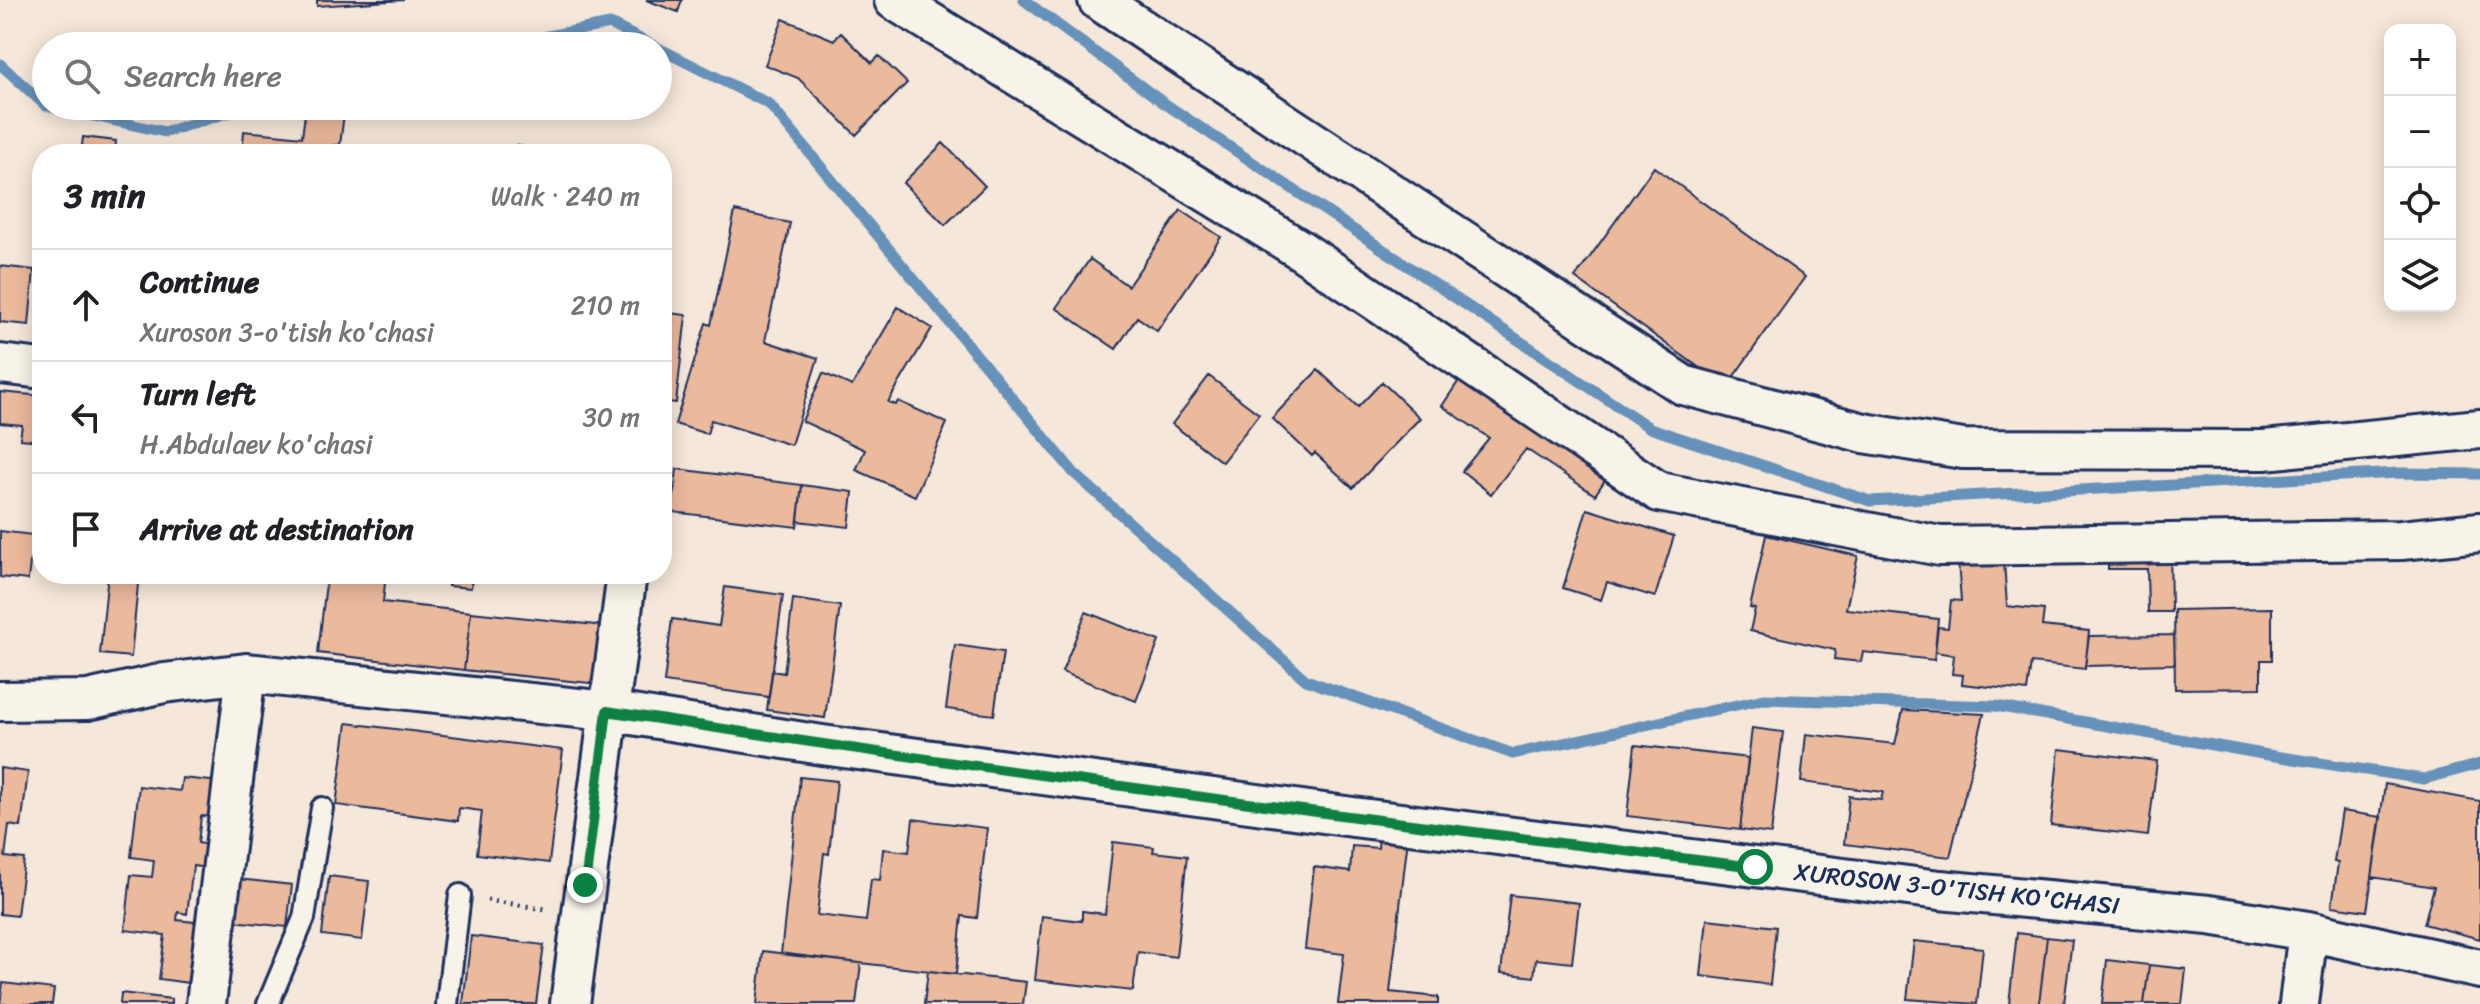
<!DOCTYPE html>
<meta charset="utf-8">
<style>
:root{--surface:#fff;--page:#f2f2f2;--text:#202124;--muted:#757577;--line:#e0e0e0}
body{margin:0;font-family:Sriracha,sans-serif;background:var(--page);color:var(--text)}
.controls{position:absolute;right:24px;top:24px;display:grid;overflow:hidden;border-radius:16px;box-shadow:0 4px 20px #0003}
.controls button{width:72px;height:72px;display:grid;place-items:center;padding:0;border:0;border-bottom:2px solid var(--line);background:var(--surface);color:var(--text);font:40px sans-serif}
.stop{position:absolute;width:24px;height:24px;margin:-18px;border:6px solid #0b8043;border-radius:50%;background:#fff}
.stop.end{background:#0b8043;border-color:#fff;box-shadow:0 2px 8px #0008}
.list{margin:0;padding:0;list-style:none}
h2{display:flex;justify-content:space-between;align-items:center;height:104px;margin:0;padding:0 32px;font-size:34px}
h2 small{font-size:26px;font-weight:400;color:var(--muted)}
.list li{display:grid;grid-template-columns:52px 1fr auto;gap:24px;align-items:center;box-sizing:border-box;height:112px;padding:0 32px;border-top:2px solid var(--line)}
.list b{display:block;font-size:30px;white-space:nowrap}
.list p{margin:0;font-size:26px;white-space:nowrap;color:var(--muted)}
.list em{font-size:26px;font-style:normal;color:var(--muted)}
.icon{flex:none;width:44px;height:44px;fill:none;stroke:currentColor;stroke-width:2;stroke-linecap:round;stroke-linejoin:round}
.map{position:relative;flex:none;width:2480px;height:1004px;overflow:hidden}
.search{position:absolute;background:var(--surface);box-shadow:0 4px 20px #0003;left:32px;top:32px;width:640px;height:88px;display:flex;align-items:center;gap:20px;box-sizing:border-box;padding:0 28px;border-radius:44px;color:var(--muted);font-size:30px}
.panel{position:absolute;background:var(--surface);box-shadow:0 4px 20px #0003;left:32px;top:144px;width:640px;height:440px;border-radius:32px}
.map>svg:first-child{display:block}
.lines{fill:none;stroke-linecap:round;stroke-linejoin:round}
.stream{stroke:#6691ba;stroke-width:11}
.building{fill:#ebb99c;stroke:#1b2f5e;stroke-width:2}
.lane-casing{stroke:#1b2f5e;stroke-width:26}
.street-casing{stroke:#1b2f5e;stroke-width:44}
.path{stroke:#1b2f5e;stroke-width:5;stroke-dasharray:2 6;stroke-linecap:butt}
.lane{stroke:#f7f3e8;stroke-width:20}
.street{stroke:#f7f3e8;stroke-width:38}
.route{stroke:#0b8043;stroke-width:10}
.labels{text-anchor:middle;stroke-width:6;stroke-linejoin:round;paint-order:stroke}
.street-label{font-size:24px;fill:#1b2f5e;stroke:#f7f3e8}
</style>
<div class="map">
<svg width="2480" height="1004" viewBox="0 0 2480 1004">
<rect width="100%" height="100%" fill="#f5e7d9"/>
<filter id="ink" filterUnits="userSpaceOnUse"><feTurbulence type="fractalNoise" baseFrequency=".0125" numOctaves="2"/><feDisplacementMap in="SourceGraphic" scale="16" xChannelSelector="R" yChannelSelector="G"/><feConvolveMatrix kernelMatrix="1 2 1 2 8 2 1 2 1" color-interpolation-filters="sRGB"/></filter>
<g filter="url(#ink)">
<g class="lines">
<path class="stream" d="M1024,0L1161,101L1650,428L1870,501L2399,473L2480,474
M496,46L610,24L654,46
M658,48L769,104L1074,473L1306,680L1513,754L1764,699L1996,706L2268,755L2424,779L2480,764
M0,64L46,106
M48,106L165,132L250,106"/>
</g>
<path class="building" d="M317,0H404L317,6Z
M646,0H682L678,12Z
M783,19L834,40L841,33L872,63L879,56L907,83L856,135L798,78L765,65Z
M306,106H345L340,145H334V154H242L244,131L302,137Z
M83,137L116,141L115,154H81Z
M943,143L985,186L945,225L903,183Z
M516,145L551,154H514Z
M1654,167L1805,277L1726,387L1575,278Z
M1181,210L1221,237L1157,331L1137,317L1116,349L1056,308L1090,259L1128,286Z
M735,211L790,223L765,341L818,358L791,445L711,420L707,434L675,424L706,323L711,325Z
M0,266L34,270L29,325L0,322Z
M898,307L932,328L888,402L896,405L898,401L947,423L915,496L856,470L865,450L802,421L823,373L852,386Z
M662,312L686,315L676,403L662,401Z
M1318,370L1358,407L1382,382L1420,418L1353,488L1315,453L1312,456L1272,418Z
M1466,370L1613,468L1595,495L1526,449L1491,494L1462,471L1489,438L1442,406Z
M1209,376L1259,414L1222,462L1172,424Z
M0,392L42,396V441L20,439L22,425L0,423Z
M42,447V553L31,552Z
M677,469L802,485L797,527L672,512Z
M802,485L853,492L849,527L798,521Z
M1587,509L1674,536L1655,597L1607,582L1601,600L1563,588Z
M0,531L33,535L28,580L0,577Z
M1766,535L1858,556L1846,609L1938,619L1934,660L1863,652L1861,662L1834,659L1835,650L1750,631L1755,609L1750,608Z
M2170,544L2171,612H2148L2147,569H2108V545Z
M2003,546L2007,606L2044,610L2042,626L2089,631L2085,669L2031,663L2027,691L1962,684L1963,675L1952,674L1954,655L1935,652L1938,627L1948,628L1951,600L1961,601L1957,548Z
M108,574H139L131,657L100,654Z
M327,574H386L383,602L471,612L464,670L318,653Z
M449,574H472L471,588L448,586Z
M725,587L783,595L769,697L664,682L672,619L719,626Z
M793,599L840,606L825,718L767,710L772,671L784,673Z
M2272,608V660H2261V688L2175,689L2174,610Z
M471,612L605,626L599,684L464,670Z
M1086,612L1159,641L1136,701L1062,672Z
M2174,635L2175,664L2085,666L2089,636Z
M955,645L1003,652L994,715L946,709Z
M1903,710L1984,714L1950,857L1844,844L1849,796L1881,800L1883,792L1801,782L1806,734L1895,744Z
M347,723L563,750L549,863L477,854L482,811L459,808L458,821L336,805Z
M1752,728L1783,732L1771,834L1740,830Z
M1635,745L1748,758L1740,830L1627,816Z
M2059,749L2157,761L2148,836L2051,825Z
M0,768L28,772L21,827L9,825L5,857L24,859L17,916L0,914Z
M800,777L837,781L829,854L824,853L817,915L866,921L871,879L880,880L883,849L909,852L913,819L987,828L977,918L962,916L956,974L781,954Z
M182,778L220,782L216,817L201,816L198,843L209,845L206,868L193,866L187,914L178,912L177,920L203,923L196,984L159,979L165,935L125,930L131,875L152,877L154,860L131,857L139,786L180,791Z
M2385,784L2480,801V939L2424,924L2434,887L2372,877Z
M2342,811L2381,817L2367,911L2332,906L2338,863L2334,862Z
M1380,825L1409,829L1390,992L1438,997V1004H1338L1344,954L1305,949L1314,867L1350,872L1352,846L1378,848Z
M1113,842L1154,847L1153,852L1187,856L1176,957L1138,952L1133,991L1035,980L1042,916L1082,921V911L1105,914Z
M329,876L369,881L362,940L322,935Z
M238,879L292,885L287,927L233,921Z
M1510,895L1579,903L1572,963L1536,959L1534,977L1501,973Z
M1707,919L1776,927L1770,985L1701,976Z
M2017,933L2047,937L2039,1004H2009Z
M471,936L544,945L536,1004H463Z
M2047,937L2072,940L2064,1004H2039Z
M1914,941L1983,948L1977,1004L1907,999Z
M763,951L861,963L856,1004H757Z
M2107,960L2149,965L2144,1004H2102Z
M2149,965L2186,969L2182,1004H2144Z
M928,971L1026,982L1023,1004H924Z
M3,983L54,989L52,1004H0Z
M121,993L171,999V1004H120Z"/>
<g class="lines">
<defs>
<path id="lane" d="M268,1004L304,918L322,808
M447,1004L460,895"/>
<path id="street" d="M894,0L1299,249L1659,492L1940,546L2401,540L2480,532
M1098,0L1683,385L1864,433L1963,449L2264,450L2480,429
M0,364L42,369
M0,701L88,700L164,683L246,673L607,711L822,745L1353,817L1940,890L2209,915L2308,931L2480,969
M206,1004L246,673
M570,1004L627,574
M2299,1004L2308,931"/>
</defs>
<use href="#lane" class="lane-casing"/>
<use href="#street" class="street-casing"/>
<path class="path" d="M487,900L545,909"/>
<use href="#lane" class="lane"/>
<use href="#street" class="street"/>
</g>
</g>
<g class="lines" filter="url(#ink)">
<path class="route" d="M585,885L607,711C988,771 1371,820 1755,867"/>
</g>
<g class="labels">
<g class="street-label">
<text transform="translate(1957 889) rotate(6)" y="8">XUROSON 3-O'TISH KO'CHASI</text>
</g>
</g>
</svg>
<div class="controls">
<button>+</button>
<button>−</button>
<button><svg class="icon" aria-label="locate" viewBox="0 0 24 24"><circle cx="12" cy="12" r="6"/><path d="M12 2v4M12 18v4M2 12h4M18 12h4"/></svg></button>
<button><svg class="icon" aria-label="layers" viewBox="0 0 24 24"><path d="M12 4l9 5-9 5-9-5zM3 14l9 5 9-5"/></svg></button>
</div>
<div class="stop" style="left:1755px;top:867px"></div>
<div class="stop end" style="left:585px;top:885px"></div>
<div class="search"><svg class="icon" aria-label="search" viewBox="0 0 24 24"><circle cx="10" cy="10" r="6"/><path d="M15 15l6 6"/></svg>Search here</div>
<section class="panel">
<h2>3 min<small>Walk · 240 m</small></h2>
<ul class="list">
<li><svg class="icon" aria-label="ahead" viewBox="0 0 24 24"><path d="M12 20V5M6 11l6-6 6 6"/></svg><div><b>Continue</b><p>Xuroson 3-o'tish ko'chasi</p></div><em>210 m</em></li>
<li><svg class="icon" aria-label="left" viewBox="0 0 24 24"><path d="M17 20v-9H6M10 6l-5 5 5 5"/></svg><div><b>Turn left</b><p>H.Abdulaev ko'chasi</p></div><em>30 m</em></li>
<li><svg class="icon" aria-label="arrive" viewBox="0 0 24 24"><path d="M6 21V4h12l-3 4 3 4H6"/></svg><div><b>Arrive at destination</b></div></li>
</ul>
</section>
</div>
